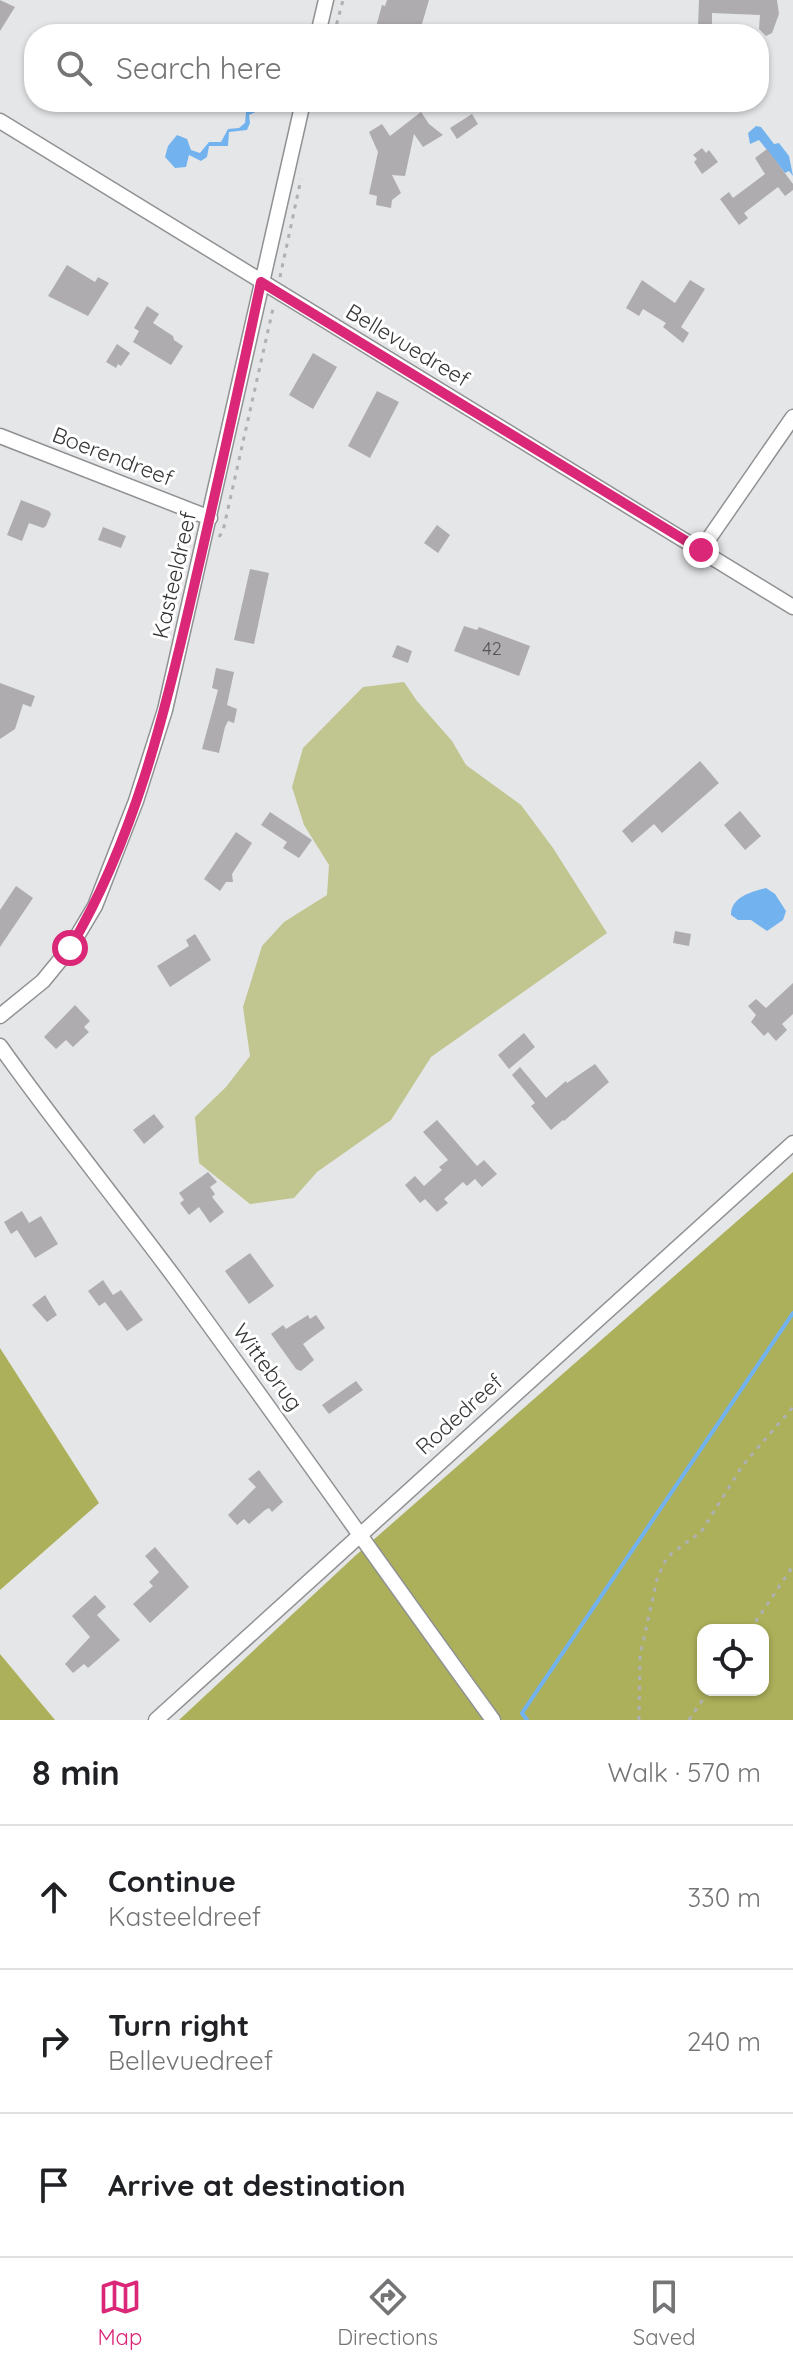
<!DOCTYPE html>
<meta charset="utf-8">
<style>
:root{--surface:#fff;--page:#f2f2f2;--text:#202124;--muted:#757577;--line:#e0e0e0;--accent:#db2777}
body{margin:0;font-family:Quicksand,sans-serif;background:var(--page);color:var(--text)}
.controls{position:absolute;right:24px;bottom:24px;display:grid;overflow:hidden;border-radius:16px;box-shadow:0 2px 6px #0004}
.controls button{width:72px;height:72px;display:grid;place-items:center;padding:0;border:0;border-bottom:2px solid var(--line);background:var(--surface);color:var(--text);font:40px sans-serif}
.stop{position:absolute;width:24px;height:24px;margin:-18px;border:6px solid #db2777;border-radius:50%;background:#fff}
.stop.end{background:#db2777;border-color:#fff;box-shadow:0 2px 8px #0008}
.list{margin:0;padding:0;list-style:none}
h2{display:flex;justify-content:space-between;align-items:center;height:104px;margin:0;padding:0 32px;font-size:34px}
h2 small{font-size:26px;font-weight:400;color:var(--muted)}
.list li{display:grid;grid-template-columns:52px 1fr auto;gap:24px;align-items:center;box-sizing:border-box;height:144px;padding:0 32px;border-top:2px solid var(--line)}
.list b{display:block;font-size:30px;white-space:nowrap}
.list p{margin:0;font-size:26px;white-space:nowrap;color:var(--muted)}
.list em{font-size:26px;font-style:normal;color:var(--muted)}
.icon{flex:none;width:44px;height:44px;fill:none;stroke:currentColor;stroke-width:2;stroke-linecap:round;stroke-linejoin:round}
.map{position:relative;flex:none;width:793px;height:1720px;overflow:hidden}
.search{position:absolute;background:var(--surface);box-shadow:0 2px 6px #0004;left:24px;right:24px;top:24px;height:88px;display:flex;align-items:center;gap:20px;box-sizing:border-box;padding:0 28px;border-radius:32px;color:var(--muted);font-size:30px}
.sheet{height:536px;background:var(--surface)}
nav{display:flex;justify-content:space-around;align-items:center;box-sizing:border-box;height:112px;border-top:2px solid var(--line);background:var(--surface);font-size:22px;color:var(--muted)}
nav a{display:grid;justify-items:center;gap:4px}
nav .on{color:var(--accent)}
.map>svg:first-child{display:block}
.green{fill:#c1c590}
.forest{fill:#acb05a;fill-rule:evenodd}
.water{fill:#72b3ef}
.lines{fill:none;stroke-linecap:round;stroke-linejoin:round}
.stream{stroke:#72b3ef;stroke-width:4}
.building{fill:#aeacaf}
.street-casing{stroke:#909193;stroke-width:17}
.path{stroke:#afb0b2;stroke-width:3;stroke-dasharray:4 6;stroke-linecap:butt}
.street{stroke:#fff;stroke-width:14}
.route{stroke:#db2777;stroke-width:10}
.labels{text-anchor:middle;stroke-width:6;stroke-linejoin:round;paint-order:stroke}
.number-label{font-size:18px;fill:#545456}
.street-label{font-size:22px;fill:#363738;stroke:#fff}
</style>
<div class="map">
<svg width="793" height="1720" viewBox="0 0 793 1720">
<rect width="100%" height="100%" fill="#e5e6e8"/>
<path class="green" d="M404,682L417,701L452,741L466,765L521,805L553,848L607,933L431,1057L391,1120L317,1172L294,1198L250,1204L199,1163L195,1117L226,1087L250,1056L243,1007L262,946L284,922L327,895L329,865L304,825L292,787L303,748L363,687Z"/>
<path class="forest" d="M793,1172V1720H179L355,1556ZM703,1630H763V1690H703Z
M0,1348L99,1503L0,1590Z
M0,1654L55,1720H0Z"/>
<path class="water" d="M256,102H263L262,109L249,115L250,123L247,130L229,132L228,146H209L207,157L201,161L189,155L186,167L175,168L165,157L168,146L177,135L187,139L191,150L200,153L209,142H221L228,129L239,128L245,123L246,112L254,108Z
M756,126L761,127L774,144L779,143L789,156L793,176L789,171L785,173L759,140L750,144L748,133Z
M766,888L775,894L786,911L783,920L767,931L751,920H738L731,915C731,897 751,892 766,888Z"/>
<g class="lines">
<path class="stream" d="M527,1720L522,1713L793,1313"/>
</g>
<path class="building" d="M0,0L15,7L0,31Z
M387,0H429L419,34H374L382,5L385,6Z
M699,0H777L779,14L772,33L766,36L759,29L760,15L712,13V29L702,33L698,27Z
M421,112L429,124L443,135L423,147L414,134L405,176L392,175L401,193L392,200L391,208L376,205L377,196L369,194L378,152L369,132L382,124L390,136Z
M472,114L478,124L457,139L450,128Z
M702,148L706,153L709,150L718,162L702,174L694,162L697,159L693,155Z
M767,149L793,184V190L785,196L778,187L744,213L748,218L739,225L720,199L729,192L733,198L765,174L755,158Z
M67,265L95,282L98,277L109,283L88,316L48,296Z
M642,280L675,303L690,280L705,289L681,327L689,333L683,343L663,327L666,323L643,309L639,316L626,308Z
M147,306L159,314L153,323L173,336L174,340L183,346L171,365L133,342L139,331L134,328Z
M117,344L130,353L121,366L118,364L116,368L106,362Z
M313,353L337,367L313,409L289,395Z
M377,391L399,402L370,458L348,446Z
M21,500L49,511L51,514L46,526L43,528L29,523L22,541L7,535Z
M437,525L450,535L438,553L424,543Z
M103,527L126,536L121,548L98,540Z
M250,569L269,573L254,644L234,640Z
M464,626L477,630L479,627L530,646L519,676L454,651Z
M397,645L412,651L408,663L392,657Z
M216,668L234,672L227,705L237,709L234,723L228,721L225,727L219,753L202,749L218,690L212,688Z
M0,683L35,696L31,707L23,704L15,729L0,739Z
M700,761L719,783L662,833L654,824L632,843L622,831Z
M740,811L761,836L745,850L724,825Z
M270,812L312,840L299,858L283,848L287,842L261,825Z
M236,832L252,843L232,874L233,882H226L220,891L204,879Z
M16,886L33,898L0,947V910Z
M675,931L691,934L689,946L673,943Z
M195,934L211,960L170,987L157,966L189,946L186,940Z
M793,983V1014L782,1024L787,1030L776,1041L768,1032L764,1036L751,1022L756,1015L748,1006L756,999L766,1008Z
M75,1005L90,1021L84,1027L89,1032L73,1047L66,1040L56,1049L44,1037Z
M524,1033L535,1047L509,1069L498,1055Z
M595,1064L609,1082L564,1121L563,1120L551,1130L531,1106L535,1103L512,1075L520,1067L546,1098L566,1081L567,1083Z
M154,1114L164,1127L144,1144L133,1130Z
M437,1120L477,1166L484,1160L497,1174L482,1187L475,1179L467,1186L463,1182L444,1199L448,1203L437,1212L425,1199L420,1203L405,1185L415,1176L424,1186L442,1170L439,1167L448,1160L423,1132Z
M208,1172L217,1182L210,1187L215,1194L212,1197L224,1212L210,1223L199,1207L189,1215L180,1203L184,1200L179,1193Z
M22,1211L29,1223L41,1216L58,1244L35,1258L17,1230L11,1234L4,1222Z
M250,1253L274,1286L249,1304L225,1271Z
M103,1280L113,1295L121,1290L143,1320L127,1331L105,1302L99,1306L88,1291Z
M45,1295L57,1315L47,1322L32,1305Z
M308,1315L310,1319L316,1315L325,1328L303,1344L314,1360L301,1371L296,1369L271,1334L283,1325L286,1329Z
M356,1381L363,1390L329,1414L322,1405Z
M259,1470L283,1502L272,1512L269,1508L265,1510L249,1524L244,1519L237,1525L228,1515L256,1487L248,1479Z
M155,1547L189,1587L150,1623L133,1604L153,1586L149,1582L159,1572L145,1556Z
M95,1595L106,1607L97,1615L120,1640L88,1668L84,1664L73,1673L65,1664L90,1637L72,1616Z"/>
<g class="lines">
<defs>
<path id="street" d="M318,34L326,0
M0,121L793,607
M0,436L210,518
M701,550L793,417
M0,1016L43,981L70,948L95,906L136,801L165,710L303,102
M0,1046C56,1125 117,1200 175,1278C282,1424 386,1573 493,1720
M156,1720L793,1143"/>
</defs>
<use href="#street" class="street-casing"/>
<path class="path" d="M334,34L343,0
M280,277L301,179
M219,537L223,531L274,304
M750,1630L793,1566
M639,1720L640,1656L657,1579L667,1557L701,1532L743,1465L793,1407
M689,1720L709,1690"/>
<use href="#street" class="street"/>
</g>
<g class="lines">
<path class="route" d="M70,948C134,840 164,717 192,595C216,491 239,387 261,282L701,550"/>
</g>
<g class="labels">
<g class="number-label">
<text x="492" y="655">42</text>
</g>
<g class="street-label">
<text transform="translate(408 345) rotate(31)" y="8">Bellevuedreef</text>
<text transform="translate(113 456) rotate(21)" y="8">Boerendreef</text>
<text transform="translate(174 575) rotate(-77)" y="8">Kasteeldreef</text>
<text transform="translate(268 1367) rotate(54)" y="8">Wittebrug</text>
<text transform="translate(459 1414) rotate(-42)" y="8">Rodedreef</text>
</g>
</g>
</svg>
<div class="controls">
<button><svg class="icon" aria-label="locate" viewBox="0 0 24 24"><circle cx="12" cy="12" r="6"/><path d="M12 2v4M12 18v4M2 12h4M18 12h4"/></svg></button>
</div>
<div class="stop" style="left:70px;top:948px"></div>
<div class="stop end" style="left:701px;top:550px"></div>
<div class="search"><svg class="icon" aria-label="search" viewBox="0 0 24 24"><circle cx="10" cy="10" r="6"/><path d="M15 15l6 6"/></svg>Search here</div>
</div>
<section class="sheet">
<h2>8 min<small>Walk · 570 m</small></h2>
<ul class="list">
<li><svg class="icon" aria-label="ahead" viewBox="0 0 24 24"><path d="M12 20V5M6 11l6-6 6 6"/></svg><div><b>Continue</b><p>Kasteeldreef</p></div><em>330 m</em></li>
<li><svg class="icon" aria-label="right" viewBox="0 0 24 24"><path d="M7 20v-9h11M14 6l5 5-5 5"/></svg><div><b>Turn right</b><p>Bellevuedreef</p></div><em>240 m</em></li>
<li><svg class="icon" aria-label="arrive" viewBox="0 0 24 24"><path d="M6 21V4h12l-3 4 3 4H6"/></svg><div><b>Arrive at destination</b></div></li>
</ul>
</section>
<nav>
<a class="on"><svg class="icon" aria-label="map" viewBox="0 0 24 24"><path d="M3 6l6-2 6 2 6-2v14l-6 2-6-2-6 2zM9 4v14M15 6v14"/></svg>Map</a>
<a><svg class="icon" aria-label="directions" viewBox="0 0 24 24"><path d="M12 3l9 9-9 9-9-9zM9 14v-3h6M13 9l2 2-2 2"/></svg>Directions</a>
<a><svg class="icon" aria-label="saved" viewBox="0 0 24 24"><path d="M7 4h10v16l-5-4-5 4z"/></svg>Saved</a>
</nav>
